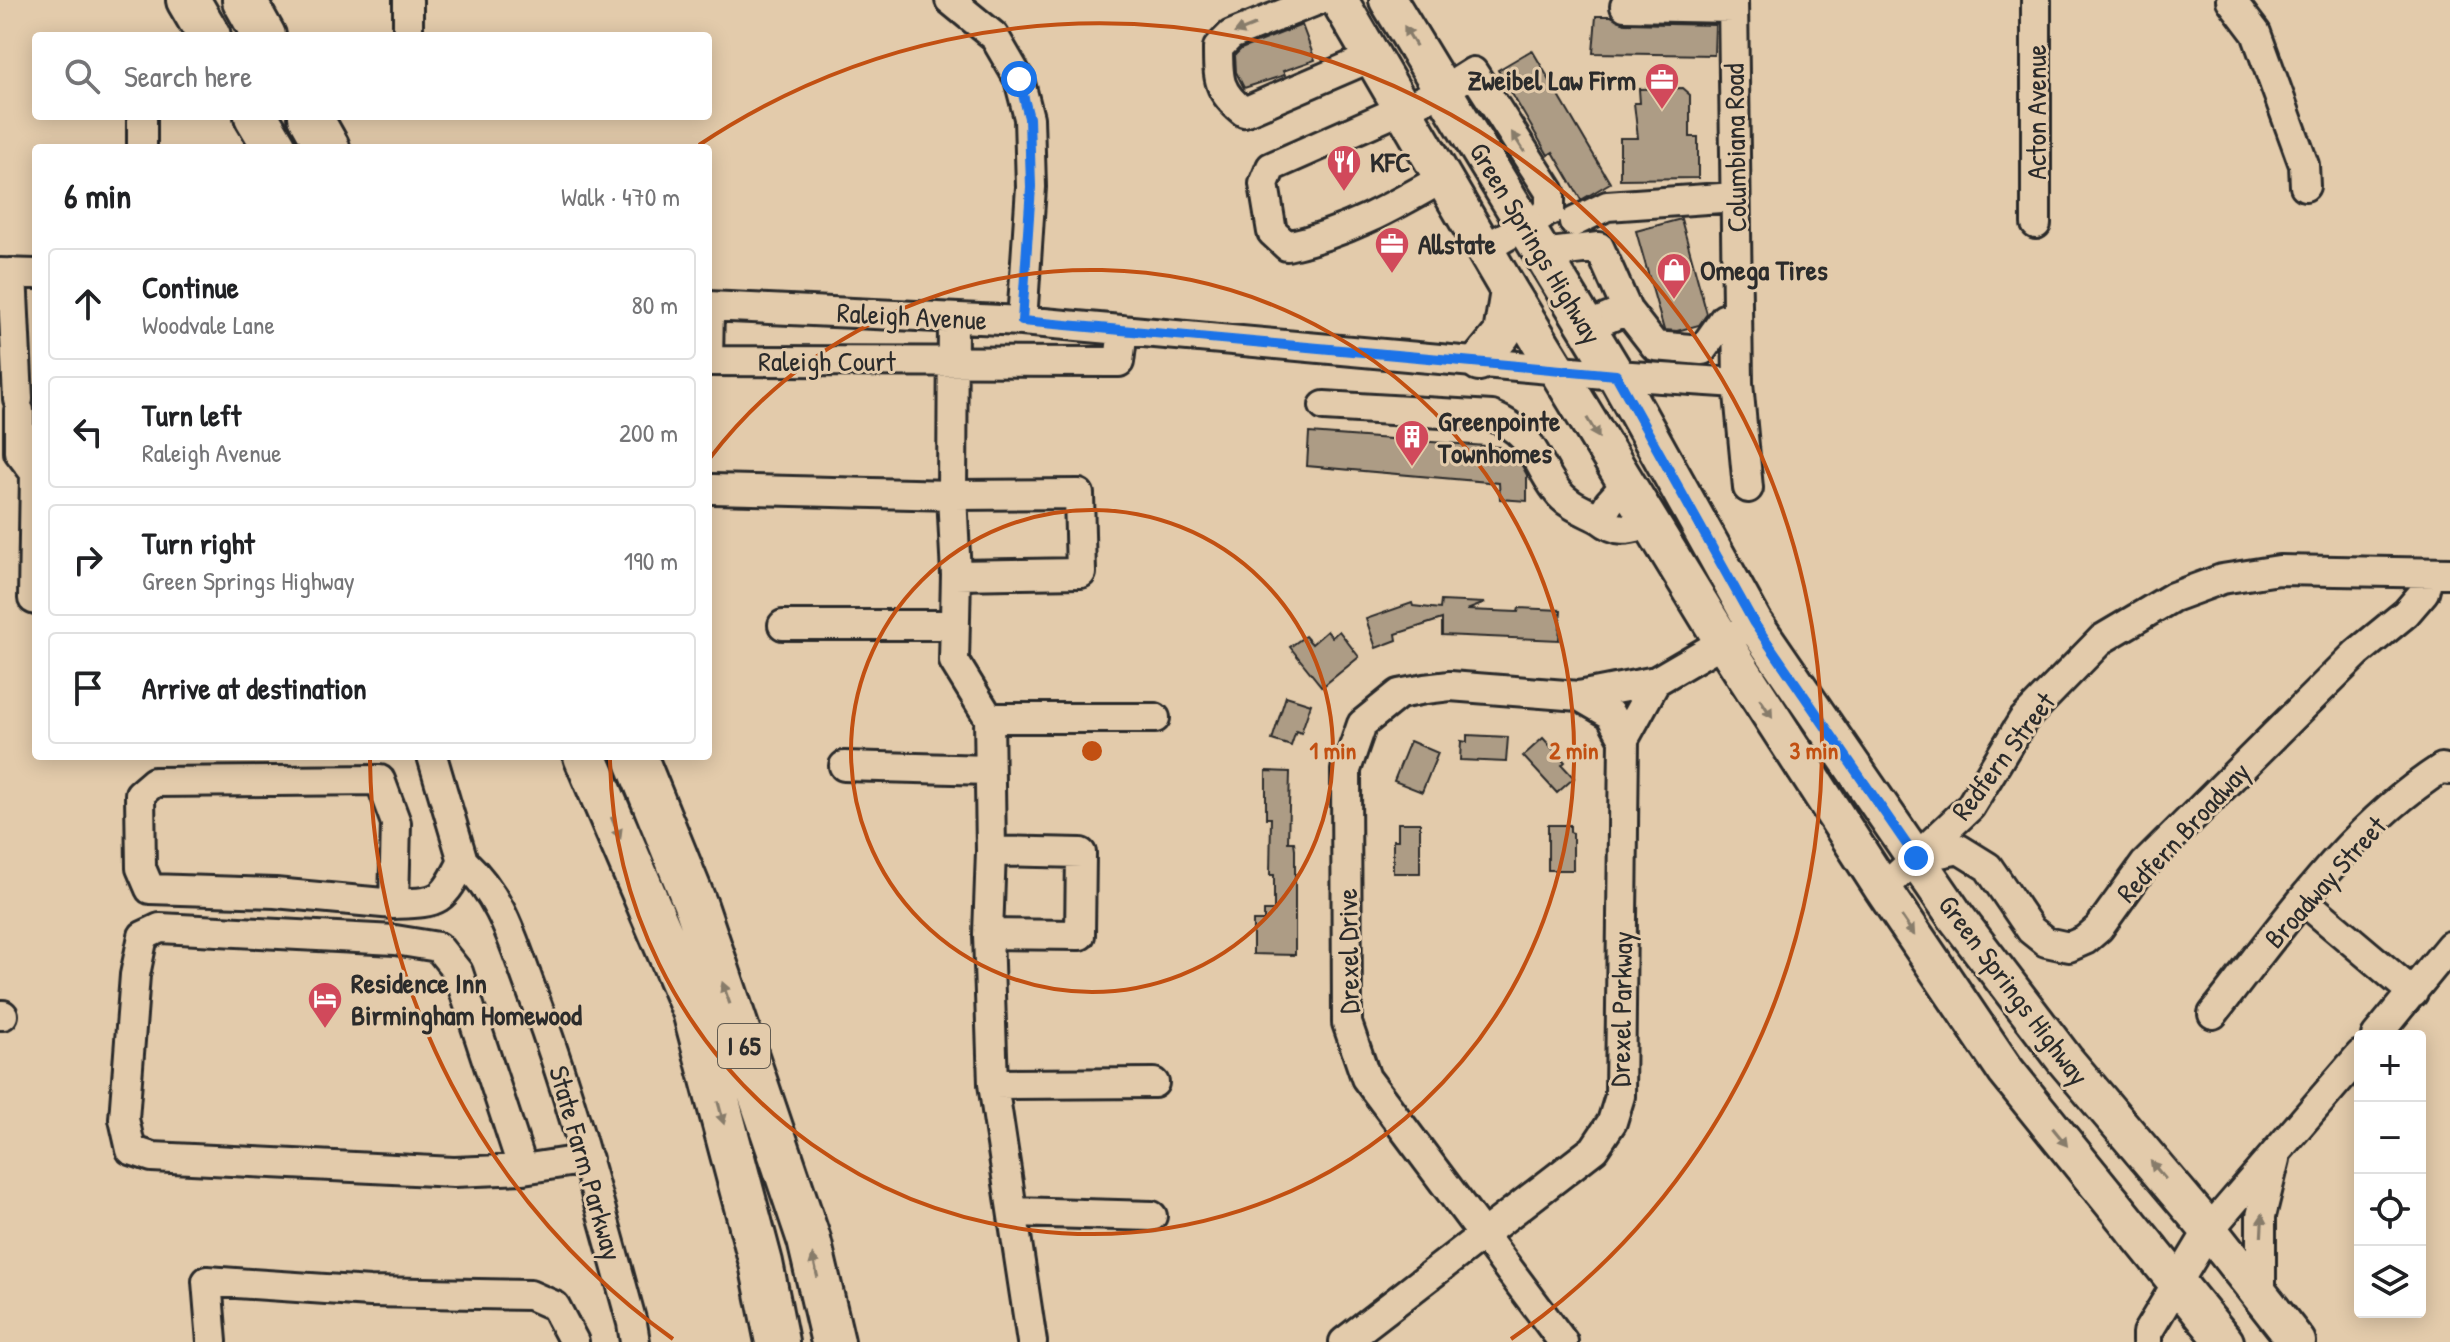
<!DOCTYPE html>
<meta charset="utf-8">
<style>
:root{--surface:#fff;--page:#f6f6f6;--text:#202124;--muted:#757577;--line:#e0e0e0}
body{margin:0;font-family:"Patrick Hand",sans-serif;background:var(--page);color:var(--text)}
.controls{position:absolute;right:24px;bottom:24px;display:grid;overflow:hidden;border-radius:8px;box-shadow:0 4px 20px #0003}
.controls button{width:72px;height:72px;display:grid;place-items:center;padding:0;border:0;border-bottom:2px solid var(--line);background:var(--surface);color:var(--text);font:40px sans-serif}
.stop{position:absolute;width:24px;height:24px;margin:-18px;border:6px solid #1a73e8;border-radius:50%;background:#fff}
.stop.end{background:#1a73e8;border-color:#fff;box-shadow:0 2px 8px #0008}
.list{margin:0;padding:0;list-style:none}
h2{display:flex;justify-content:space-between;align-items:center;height:104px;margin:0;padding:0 32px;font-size:34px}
h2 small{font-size:26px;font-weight:400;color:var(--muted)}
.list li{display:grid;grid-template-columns:52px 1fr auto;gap:24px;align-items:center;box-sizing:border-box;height:112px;margin:0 16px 16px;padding:0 16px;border:2px solid var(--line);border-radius:8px}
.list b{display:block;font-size:30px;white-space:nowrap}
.list p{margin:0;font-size:26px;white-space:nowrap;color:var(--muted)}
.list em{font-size:26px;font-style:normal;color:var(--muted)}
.icon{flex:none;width:44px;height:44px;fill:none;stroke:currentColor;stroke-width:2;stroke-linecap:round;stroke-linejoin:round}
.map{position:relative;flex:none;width:2450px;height:1342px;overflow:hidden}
.search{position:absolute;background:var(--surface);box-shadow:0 4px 20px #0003;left:32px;top:32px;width:680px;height:88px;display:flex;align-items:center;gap:20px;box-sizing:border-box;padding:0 28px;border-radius:8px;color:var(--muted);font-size:30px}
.panel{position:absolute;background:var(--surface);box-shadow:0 4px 20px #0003;left:32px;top:144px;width:680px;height:616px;border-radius:8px}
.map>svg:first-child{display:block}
.building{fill:#ad9c85;stroke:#2b2b2b;stroke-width:2}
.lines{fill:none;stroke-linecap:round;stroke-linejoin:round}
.minor-casing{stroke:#2b2b2b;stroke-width:34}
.major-casing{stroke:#2b2b2b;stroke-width:42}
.highway-casing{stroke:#2b2b2b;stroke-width:48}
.minor{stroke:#e3cbab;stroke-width:28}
.major{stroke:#e3cbab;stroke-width:36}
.highway{stroke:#e3cbab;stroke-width:42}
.oneway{fill:#877b6b}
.route{stroke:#1a73e8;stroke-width:10}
.ring{fill:none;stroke:#c25012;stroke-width:4}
.labels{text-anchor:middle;stroke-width:6;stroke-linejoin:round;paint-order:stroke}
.shield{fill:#e3cbab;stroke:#625b51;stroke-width:2}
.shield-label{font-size:26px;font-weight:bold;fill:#2b2b2b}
.poi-label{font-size:28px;font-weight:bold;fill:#2b2b2b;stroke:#e3cbab;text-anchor:start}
.street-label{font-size:28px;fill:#2b2b2b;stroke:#e3cbab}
.centre{fill:#c25012;stroke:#e3cbab;stroke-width:4}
.ring-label{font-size:24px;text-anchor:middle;font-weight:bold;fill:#c25012;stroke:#e3cbab;stroke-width:6;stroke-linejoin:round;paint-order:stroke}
</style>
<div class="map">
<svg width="2450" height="1342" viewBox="0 0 2450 1342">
<rect width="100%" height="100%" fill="#e3cbab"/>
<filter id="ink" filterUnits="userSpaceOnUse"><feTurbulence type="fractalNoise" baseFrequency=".0125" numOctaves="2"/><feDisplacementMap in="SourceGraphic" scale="16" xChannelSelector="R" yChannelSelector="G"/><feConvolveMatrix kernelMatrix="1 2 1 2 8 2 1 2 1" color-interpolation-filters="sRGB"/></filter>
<g filter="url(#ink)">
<path class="building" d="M1596,16H1611L1625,23L1715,25L1714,55L1593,53Z
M1302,25L1315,60L1283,71L1285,75L1244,88L1236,72L1235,55L1241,49Z
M1532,50L1610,183L1581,200L1553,152L1548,155L1498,70Z
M1682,88L1690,95V137H1698V178L1620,179V138H1638L1634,103H1640L1639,89Z
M1681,219L1707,314L1699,325L1677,331L1664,330L1636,231Z
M1309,433L1499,447L1498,459L1519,460L1527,475V501L1500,499L1499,483L1307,466Z
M1441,601L1485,603L1467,610L1518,612L1519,608L1561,610L1559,640L1442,635V619L1396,634L1397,640L1376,648L1366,619L1412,603L1413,606L1440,609Z
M1327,631L1332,637L1339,631L1359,657L1322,687L1290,647L1305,636L1312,644Z
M1286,696L1311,704L1301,733L1296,731L1291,746L1272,740Z
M1467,735L1508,737L1506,762L1460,760L1461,741L1467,742Z
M1543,738L1565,762L1562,765L1574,778L1557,793L1523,756Z
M1410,741L1438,753L1422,792L1394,781Z
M1266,771L1290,772L1288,842H1294L1295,849V955L1253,954V921H1264V911H1274V875H1270L1271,818H1266Z
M1398,823H1420V873H1393V840H1398Z
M1548,825H1570V832L1573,833V870H1548Z"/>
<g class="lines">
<defs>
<path id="minor" d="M950,0L994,36L1019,79L1029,118L1031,187L1022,321
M1318,0L1231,35L1218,48C1218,79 1218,92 1244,112L1372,57
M1733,0L1738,383L1748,488
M2231,0L2256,33L2304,165L2305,186
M1625,6L1733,8
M408,34V0
M142,148V119
M1443,178C1391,208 1346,233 1287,246L1272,232L1264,184L1271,167L1443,91L1473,72L1550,192V211
M1574,222L1607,206L1735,197
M2036,224V0
M1484,249L1542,216
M1542,254L1599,247L1627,310L1587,327
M0,273L36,274
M12,273L18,399
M708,306L1022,321L1616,375L1738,383
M709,306L708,361L1119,362L1123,330
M1627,310L1655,346L1702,350L1724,319H1737
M953,318L952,495L956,575L954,661L989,718H1155
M1324,406L1492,416C1536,435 1532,458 1557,491C1567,505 1585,511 1600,519
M19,411V452L35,473L33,599L36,600
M1627,483L1609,503L1600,519C1619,534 1629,529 1651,523
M713,489L952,495L1079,494L1081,573L956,575
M783,625H954
M1579,696L1656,681
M989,718L991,851L988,934L993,1084L1032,1342
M1624,739L1656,681L1740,632
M844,766L989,770
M1916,858L1959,849L1988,867L2031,930L2046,942L2069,947L2085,940L2099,928L2145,864L2357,653L2406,613L2424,592L2429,573
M463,861C502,897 513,941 531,989C572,1098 601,1211 632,1323L635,1342
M1883,889L1970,807L2023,720L2102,639L2173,597L2222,579L2279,570L2450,573
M2303,900L2413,993
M394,904L275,893L150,889L141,868L140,794L154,782L380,780L396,823L394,904C440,902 442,903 463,861L432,756
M988,934L1080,935L1081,853L991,851
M2213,1014C2281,928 2348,828 2442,768L2450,770
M0,1015H3
M2376,1036L2450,946
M993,1084L1154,1083
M523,1169L458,972L438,947L395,940L160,928L143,936L135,975L124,1119L131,1150L152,1157L454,1172L523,1169L588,1159
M1014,1212L1152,1216
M2261,1297V1216L2275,1159
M212,1342L207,1281L370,1292L530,1295L555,1306L574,1342
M1344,1342L1594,1149L1612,1122L1620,1096L1624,739L1610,714L1579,696L1450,686L1425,689L1399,694L1362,724L1346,770L1347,1023L1366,1078L1563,1342
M2147,1342V1333L2209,1230L2360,1055"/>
<path id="major" d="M1339,0L1509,291L1724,643L1883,889L2006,1071L2225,1342
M1388,0L1616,375L1754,623L1956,917L2065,1060L2209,1230L2297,1342
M1479,362L1502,334L1509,291"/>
<path id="highway" d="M188,0L209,36
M244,0L264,36
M256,116L275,148
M310,116L328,148
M585,756L694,1011L761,1263L777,1342
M635,756L696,906L809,1240L833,1342"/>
</defs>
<use href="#minor" class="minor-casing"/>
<use href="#major" class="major-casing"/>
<use href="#highway" class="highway-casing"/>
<use href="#minor" class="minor"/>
<use href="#major" class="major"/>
<use href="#highway" class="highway"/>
</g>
<defs><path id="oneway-solid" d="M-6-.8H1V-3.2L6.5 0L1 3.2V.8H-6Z" transform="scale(2)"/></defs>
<g class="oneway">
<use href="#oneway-solid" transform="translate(1245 29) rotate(158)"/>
<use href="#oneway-solid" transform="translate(1410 36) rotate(-121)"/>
<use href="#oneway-solid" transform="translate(1518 142) rotate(-123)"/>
<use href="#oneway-solid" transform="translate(1593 428) rotate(59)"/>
<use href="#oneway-solid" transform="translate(1766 708) rotate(57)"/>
<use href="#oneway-solid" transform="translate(616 828) rotate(67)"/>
<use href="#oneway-solid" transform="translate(1908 926) rotate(56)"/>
<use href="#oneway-solid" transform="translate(726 993) rotate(-109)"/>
<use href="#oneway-solid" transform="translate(721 1113) rotate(75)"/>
<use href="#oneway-solid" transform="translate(2060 1137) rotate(51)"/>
<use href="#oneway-solid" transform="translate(2158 1170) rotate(-130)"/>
<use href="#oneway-solid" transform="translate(2262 1225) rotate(-87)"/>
<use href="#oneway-solid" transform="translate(815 1266) rotate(-103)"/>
</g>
</g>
<g class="lines" filter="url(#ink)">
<path class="route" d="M1019,79L1029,118L1031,187L1022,321L1616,375L1754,623L1916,858"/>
</g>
<g class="ring">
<circle cx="1092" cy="751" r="241"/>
<path d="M710 458A482 482 0 1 1 610 759"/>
<path d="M673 1339A722 722 0 0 1 370 757M699 145A722 722 0 0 1 1511 1339"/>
</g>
<defs>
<symbol id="office-pin" viewBox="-11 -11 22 30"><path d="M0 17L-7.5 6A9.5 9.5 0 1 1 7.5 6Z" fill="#d1495b" stroke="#e3cbab"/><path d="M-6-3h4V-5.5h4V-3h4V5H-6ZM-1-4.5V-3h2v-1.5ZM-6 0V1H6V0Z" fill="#fff"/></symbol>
<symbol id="restaurant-pin" viewBox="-11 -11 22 30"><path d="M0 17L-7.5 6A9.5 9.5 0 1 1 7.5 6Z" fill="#d1495b" stroke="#e3cbab"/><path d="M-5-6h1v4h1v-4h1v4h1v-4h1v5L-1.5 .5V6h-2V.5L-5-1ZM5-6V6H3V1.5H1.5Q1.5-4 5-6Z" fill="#fff"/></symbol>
<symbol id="shop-pin" viewBox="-11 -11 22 30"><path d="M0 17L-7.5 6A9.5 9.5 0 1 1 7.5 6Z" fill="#d1495b" stroke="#e3cbab"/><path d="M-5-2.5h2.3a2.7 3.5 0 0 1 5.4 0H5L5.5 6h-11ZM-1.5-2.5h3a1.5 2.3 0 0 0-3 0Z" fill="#fff"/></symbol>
<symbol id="building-pin" viewBox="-11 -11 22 30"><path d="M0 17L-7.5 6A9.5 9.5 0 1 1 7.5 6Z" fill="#d1495b" stroke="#e3cbab"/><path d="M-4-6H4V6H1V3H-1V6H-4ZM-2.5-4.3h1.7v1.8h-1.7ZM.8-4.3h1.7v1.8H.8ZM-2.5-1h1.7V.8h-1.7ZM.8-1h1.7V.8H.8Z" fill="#fff"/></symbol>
<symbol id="hotel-pin" viewBox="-11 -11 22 30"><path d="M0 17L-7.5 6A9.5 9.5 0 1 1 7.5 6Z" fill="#d1495b" stroke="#e3cbab"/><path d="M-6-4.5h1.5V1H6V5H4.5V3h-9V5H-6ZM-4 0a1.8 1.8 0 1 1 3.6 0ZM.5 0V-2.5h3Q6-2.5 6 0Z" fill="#fff"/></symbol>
</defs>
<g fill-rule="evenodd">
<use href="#office-pin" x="1642" y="60" width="40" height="54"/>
<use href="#restaurant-pin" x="1324" y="142" width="40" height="54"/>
<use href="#office-pin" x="1372" y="224" width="40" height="54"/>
<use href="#shop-pin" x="1654" y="250" width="40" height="54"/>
<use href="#building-pin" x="1392" y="417" width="40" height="54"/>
<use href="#hotel-pin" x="305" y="979" width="40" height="54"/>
</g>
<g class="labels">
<rect class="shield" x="718" y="1024" width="52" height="44" rx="6"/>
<g class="shield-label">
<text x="744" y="1055">I 65</text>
</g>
<g class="poi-label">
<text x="1636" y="90" text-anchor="end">Zweibel Law Firm</text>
<text x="1370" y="172">KFC</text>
<text x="1418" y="254">Allstate</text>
<text x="1700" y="280">Omega Tires</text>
<text x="1438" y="431">Greenpointe<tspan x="1438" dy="32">Townhomes</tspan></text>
<text x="351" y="993">Residence Inn<tspan x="351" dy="32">Birmingham Homewood</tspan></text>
</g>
<g class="street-label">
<text transform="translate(2036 112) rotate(-90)" y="10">Acton Avenue</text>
<text transform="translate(1735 148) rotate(-91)" y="10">Columbiana Road</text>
<text transform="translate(1536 243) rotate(59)" y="10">Green Springs Highway</text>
<text transform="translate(912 316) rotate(3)" y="10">Raleigh Avenue</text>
<text x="827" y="371">Raleigh Court</text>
<text transform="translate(2003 756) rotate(-53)" y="10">Redfern Street</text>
<text transform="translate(2183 832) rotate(-47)" y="10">Redfern Broadway</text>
<text transform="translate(2325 882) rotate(-48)" y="10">Broadway Street</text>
<text transform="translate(1348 951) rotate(-91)" y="10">Drexel Drive</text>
<text transform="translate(2014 990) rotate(53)" y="10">Green Springs Highway</text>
<text transform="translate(1621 1009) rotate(-89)" y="10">Drexel Parkway</text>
<text transform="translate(586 1163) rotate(74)" y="10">State Farm Parkway</text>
</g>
</g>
<circle cx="1092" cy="751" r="12" class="centre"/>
<g class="ring-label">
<text x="1333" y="759">1 min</text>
<text x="1574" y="759">2 min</text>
<text x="1814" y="759">3 min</text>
</g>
</svg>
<div class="controls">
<button>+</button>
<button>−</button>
<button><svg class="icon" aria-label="locate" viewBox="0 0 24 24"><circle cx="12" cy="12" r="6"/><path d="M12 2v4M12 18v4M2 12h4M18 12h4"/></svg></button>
<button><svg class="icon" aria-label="layers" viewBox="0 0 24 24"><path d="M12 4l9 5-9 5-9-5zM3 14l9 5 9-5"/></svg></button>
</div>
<div class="stop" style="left:1019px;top:79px"></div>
<div class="stop end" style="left:1916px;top:858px"></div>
<div class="search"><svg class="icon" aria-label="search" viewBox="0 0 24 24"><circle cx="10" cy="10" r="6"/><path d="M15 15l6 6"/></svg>Search here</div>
<section class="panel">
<h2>6 min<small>Walk · 470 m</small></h2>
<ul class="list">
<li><svg class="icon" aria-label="ahead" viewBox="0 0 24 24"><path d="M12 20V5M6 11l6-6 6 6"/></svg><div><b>Continue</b><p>Woodvale Lane</p></div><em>80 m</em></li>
<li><svg class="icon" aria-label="left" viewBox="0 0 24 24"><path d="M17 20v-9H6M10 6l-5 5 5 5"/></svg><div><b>Turn left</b><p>Raleigh Avenue</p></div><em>200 m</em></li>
<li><svg class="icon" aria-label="right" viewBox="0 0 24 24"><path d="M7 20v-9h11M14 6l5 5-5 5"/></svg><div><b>Turn right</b><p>Green Springs Highway</p></div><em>190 m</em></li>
<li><svg class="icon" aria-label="arrive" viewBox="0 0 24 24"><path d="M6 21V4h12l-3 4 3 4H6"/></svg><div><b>Arrive at destination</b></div></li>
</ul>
</section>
</div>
